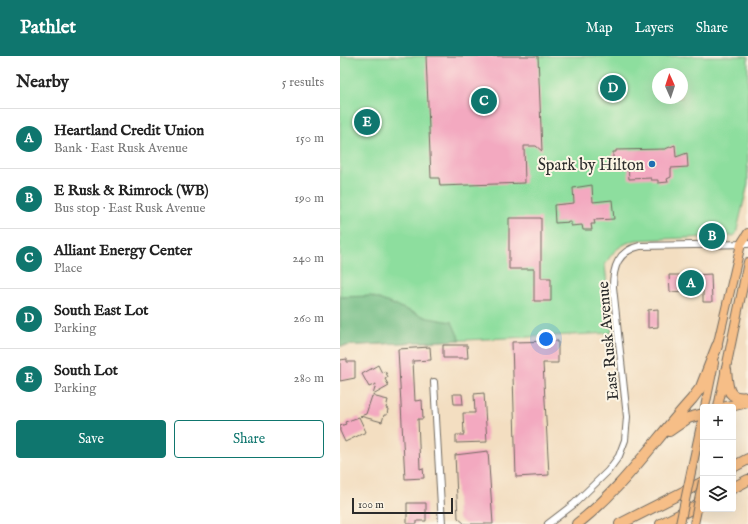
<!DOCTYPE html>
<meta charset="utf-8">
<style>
:root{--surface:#fff;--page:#f6f6f6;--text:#222;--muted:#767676;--line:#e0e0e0;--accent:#0f766e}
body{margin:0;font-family:"IM FELL English",serif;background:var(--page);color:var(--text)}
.controls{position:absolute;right:12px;bottom:12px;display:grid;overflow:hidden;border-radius:4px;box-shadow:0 4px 16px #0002}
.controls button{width:36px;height:36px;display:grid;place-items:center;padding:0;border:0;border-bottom:1px solid var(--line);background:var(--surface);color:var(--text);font:20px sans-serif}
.compass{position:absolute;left:312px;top:12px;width:36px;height:36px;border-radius:50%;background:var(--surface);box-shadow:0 4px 16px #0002;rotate:357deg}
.scale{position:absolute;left:12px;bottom:10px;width:101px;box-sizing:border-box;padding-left:4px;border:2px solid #2b2b2b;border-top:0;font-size:11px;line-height:14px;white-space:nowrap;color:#2b2b2b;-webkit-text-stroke:3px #fcf5e5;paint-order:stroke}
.you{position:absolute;left:206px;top:283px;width:14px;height:14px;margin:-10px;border:3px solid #fff;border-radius:50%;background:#1a73e8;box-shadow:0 0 0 6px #1a73e833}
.badge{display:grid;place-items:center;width:26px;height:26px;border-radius:50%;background:var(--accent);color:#fff;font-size:13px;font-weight:700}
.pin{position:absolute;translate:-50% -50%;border:2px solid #fff;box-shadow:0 1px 4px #0006}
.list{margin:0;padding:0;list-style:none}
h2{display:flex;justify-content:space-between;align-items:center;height:52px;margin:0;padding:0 16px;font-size:17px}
h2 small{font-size:13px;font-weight:400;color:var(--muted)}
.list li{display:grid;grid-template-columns:26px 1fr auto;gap:12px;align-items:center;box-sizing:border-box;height:60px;padding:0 16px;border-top:1px solid var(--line)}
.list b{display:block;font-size:15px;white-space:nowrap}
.list p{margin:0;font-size:13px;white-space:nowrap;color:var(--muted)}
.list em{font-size:13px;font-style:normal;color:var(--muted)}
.actions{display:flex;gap:8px;padding:12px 16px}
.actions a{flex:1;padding:9px 0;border:1px solid var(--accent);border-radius:4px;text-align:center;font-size:14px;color:var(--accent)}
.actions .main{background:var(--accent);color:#fff}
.icon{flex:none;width:22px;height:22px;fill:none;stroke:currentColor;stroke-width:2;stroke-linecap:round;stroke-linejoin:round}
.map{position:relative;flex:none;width:408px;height:468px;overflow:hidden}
header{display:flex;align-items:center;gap:24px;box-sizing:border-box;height:56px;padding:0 20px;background:var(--accent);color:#fff}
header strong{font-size:19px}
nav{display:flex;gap:22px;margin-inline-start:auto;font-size:14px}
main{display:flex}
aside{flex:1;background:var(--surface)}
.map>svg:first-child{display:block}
.green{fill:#8dde9e;stroke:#5c8464;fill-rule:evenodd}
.forest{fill:#72bd85;stroke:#4e7458}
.building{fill:#f3a9c0}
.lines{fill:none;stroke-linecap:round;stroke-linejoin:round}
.minor-casing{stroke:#716a60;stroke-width:8}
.major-casing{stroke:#716a60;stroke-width:10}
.highway-casing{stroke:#716a60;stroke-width:12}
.minor{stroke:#fff;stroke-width:6}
.major{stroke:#f6be87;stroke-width:8}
.highway{stroke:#f6be87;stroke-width:10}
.major-bridge-casing{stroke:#716a60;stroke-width:10;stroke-linecap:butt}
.major-bridge{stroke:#f6be87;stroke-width:8}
.poi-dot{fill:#1f6fb2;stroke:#fcf5e5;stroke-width:1.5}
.labels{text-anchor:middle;stroke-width:4;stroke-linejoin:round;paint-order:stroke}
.poi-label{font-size:16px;fill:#2b2b2b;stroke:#fcf5e5;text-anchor:end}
.street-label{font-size:16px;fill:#2b2b2b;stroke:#fcf5e5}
</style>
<header>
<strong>Pathlet</strong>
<nav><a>Map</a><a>Layers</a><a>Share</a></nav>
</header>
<main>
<aside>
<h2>Nearby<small>5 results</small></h2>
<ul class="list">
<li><span class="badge">A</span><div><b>Heartland Credit Union</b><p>Bank · East Rusk Avenue</p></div><em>150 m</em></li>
<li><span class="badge">B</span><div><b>E Rusk &amp; Rimrock (WB)</b><p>Bus stop · East Rusk Avenue</p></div><em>190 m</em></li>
<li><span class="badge">C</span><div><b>Alliant Energy Center</b><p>Place</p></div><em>240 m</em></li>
<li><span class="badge">D</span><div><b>South East Lot</b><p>Parking</p></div><em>260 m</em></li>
<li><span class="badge">E</span><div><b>South Lot</b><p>Parking</p></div><em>280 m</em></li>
</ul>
<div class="actions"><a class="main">Save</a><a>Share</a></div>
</aside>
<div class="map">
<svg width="408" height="468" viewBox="0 0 408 468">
<rect width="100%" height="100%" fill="#fcf5e5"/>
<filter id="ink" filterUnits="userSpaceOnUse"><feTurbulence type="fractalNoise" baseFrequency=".025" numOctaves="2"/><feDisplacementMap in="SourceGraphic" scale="8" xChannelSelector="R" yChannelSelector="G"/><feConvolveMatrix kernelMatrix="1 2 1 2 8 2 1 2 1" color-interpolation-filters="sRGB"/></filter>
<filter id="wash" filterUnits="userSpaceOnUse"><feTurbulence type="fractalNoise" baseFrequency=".012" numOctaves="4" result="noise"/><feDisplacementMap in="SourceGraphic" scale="16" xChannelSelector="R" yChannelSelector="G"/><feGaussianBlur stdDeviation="0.9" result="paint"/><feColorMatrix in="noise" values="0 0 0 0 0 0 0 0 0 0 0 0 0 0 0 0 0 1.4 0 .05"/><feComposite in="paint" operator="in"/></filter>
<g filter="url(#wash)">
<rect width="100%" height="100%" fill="#f3dec1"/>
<path class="green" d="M0,0H408V128L396,178L394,180L296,184C281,188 272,195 265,209L272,277L0,290ZM318,18H342V42H318Z"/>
<path class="forest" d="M31,240L88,262L112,266L120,284L0,290V241Z"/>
<g id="blocks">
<path class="building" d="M86,0H198L202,95L196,90H184L185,127L100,130L99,122H91Z
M335,89L336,101L347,97L348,111L331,112V121L327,123L328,126L318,127V124H311V122L289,123L288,110L277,111V105H273V96H276V94L325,93Z
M252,129L253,146L272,144L274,163L254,164L255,168H251L252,174H243L242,169L231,170V166L215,167L214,149L234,147L233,132Z
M169,162H201V222H211V245H194V213H169Z
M353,216V219L371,218L372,246H363V234L330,236L329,219H346V217Z
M318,253V271L308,272V254Z
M218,285V307H203L209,419L176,421L172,286Z
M103,289H127L128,302H103Z
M90,291L91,304L73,305L75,345L82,344L83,363H78L80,413L83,412L84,422L65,423L58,293Z
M7,303V306H15V322L0,325V304Z
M38,309L42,317L45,315L48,321L45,323L49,330L33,339L36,328L29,331L22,318Z
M144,337L147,386L116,387V379H124L123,357H135L134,338Z
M113,338H122L123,348H114Z
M32,340L48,344L46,352L48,353L47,359H44L42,366L20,360L26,358Z
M19,361L26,376L5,386L0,375V370L6,368L5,366Z
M148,395L153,468H125L118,462L115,399Z
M67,447H86V465H77V468H67Z"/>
</g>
</g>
<g filter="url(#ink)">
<use href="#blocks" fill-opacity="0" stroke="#716a60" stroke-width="1"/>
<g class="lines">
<defs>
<path id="minor" d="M94,326L102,468
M208,468L234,448L268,415L279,400L285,384L287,361L273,231C273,211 278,195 300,190L408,188"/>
<path id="major" d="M376,295L401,188L408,177
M365,351L374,307
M378,351L408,206
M353,407L363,360"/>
<path id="highway" d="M386,314C388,331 386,344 408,341
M386,351L408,346
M329,375L348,362L363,358
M393,411L408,403
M393,432L408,424
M237,468C282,433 314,385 352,343L361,331L377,290
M280,468L363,426
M321,468L363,447"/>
</defs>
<use href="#minor" class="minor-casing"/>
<use href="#major" class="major-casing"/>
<use href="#highway" class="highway-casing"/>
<use href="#minor" class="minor"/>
<use href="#major" class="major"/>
<use href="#highway" class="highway"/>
<defs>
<path id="major-bridge" d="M340,468L353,407
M354,468L363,425"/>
</defs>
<use href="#major-bridge" class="major-bridge-casing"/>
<use href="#major-bridge" class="major-bridge"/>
</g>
</g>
<circle class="poi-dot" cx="312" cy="108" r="4"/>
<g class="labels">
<g class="poi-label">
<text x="304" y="114">Spark by Hilton</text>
</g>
<g class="street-label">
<text transform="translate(267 285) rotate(-95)" y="6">East Rusk Avenue</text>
</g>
</g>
</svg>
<div class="controls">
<button>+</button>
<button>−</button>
<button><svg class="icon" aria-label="layers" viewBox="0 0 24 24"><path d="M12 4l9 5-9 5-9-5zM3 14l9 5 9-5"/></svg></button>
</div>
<svg class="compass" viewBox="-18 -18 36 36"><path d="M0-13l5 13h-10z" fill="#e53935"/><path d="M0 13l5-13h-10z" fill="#767676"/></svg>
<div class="scale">100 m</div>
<div class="you"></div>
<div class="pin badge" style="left:351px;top:227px">A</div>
<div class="pin badge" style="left:372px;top:180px">B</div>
<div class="pin badge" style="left:144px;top:45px">C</div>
<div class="pin badge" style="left:273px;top:32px">D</div>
<div class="pin badge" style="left:27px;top:66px">E</div>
</div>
</main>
